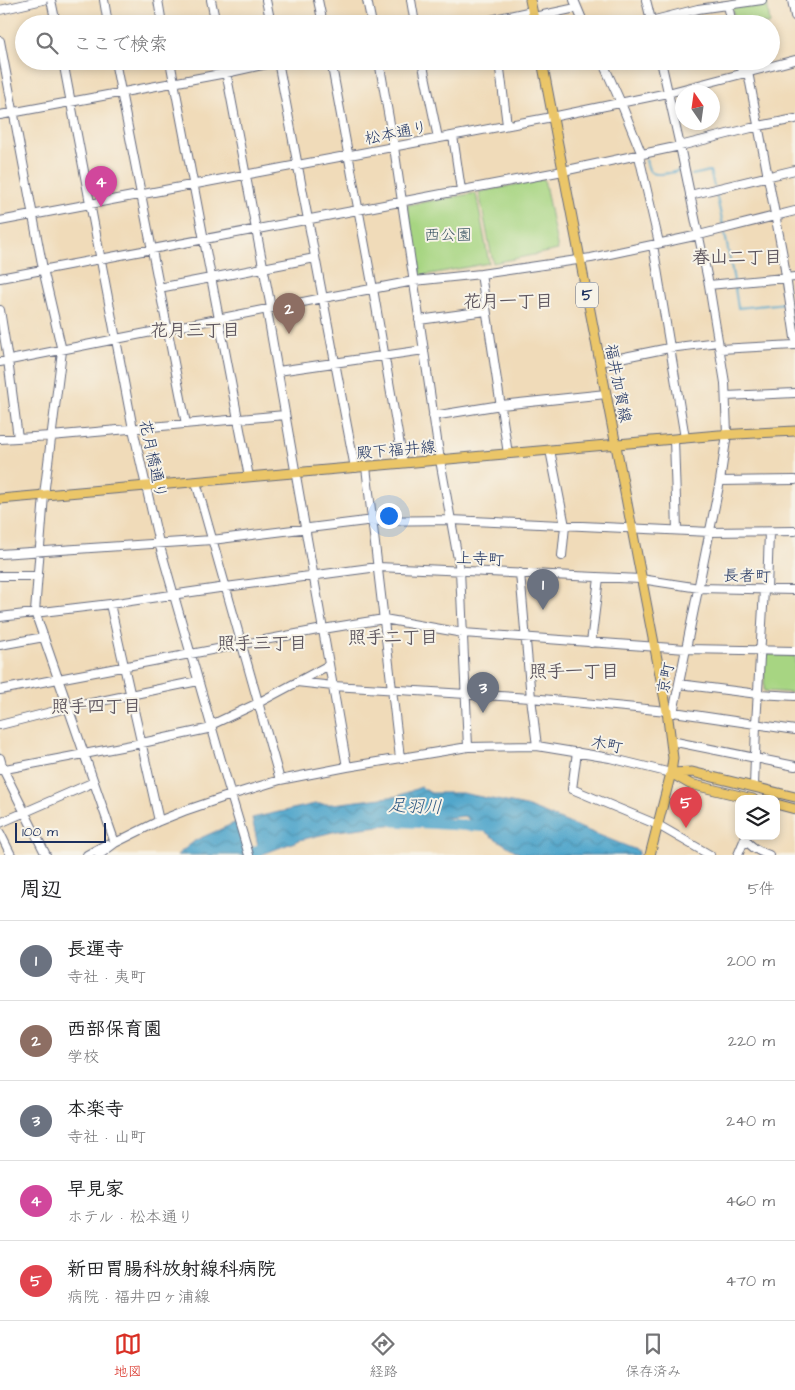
<!DOCTYPE html>
<html lang="ja">
<meta charset="utf-8">
<style>
:root{--surface:#fff;--page:#f2f2f2;--text:#202124;--muted:#757577;--line:#e0e0e0;--accent:#d93025}
body{margin:0;font-family:"Architects Daughter","Klee One",sans-serif;background:var(--page);color:var(--text)}
.controls{position:absolute;right:15px;bottom:15px;display:grid;overflow:hidden;border-radius:10px;box-shadow:0 2px 8px #0003}
.controls button{width:45px;height:45px;display:grid;place-items:center;padding:0;border:0;border-bottom:1px solid var(--line);background:var(--surface);color:var(--text);font:25px sans-serif}
.compass{position:absolute;left:675px;top:85px;width:45px;height:45px;border-radius:50%;background:var(--surface);box-shadow:0 2px 8px #0003;rotate:347deg}
.scale{position:absolute;left:15px;bottom:12px;width:91px;box-sizing:border-box;padding-left:5px;border:2px solid #1b2f5e;border-top:0;font-size:14px;line-height:18px;white-space:nowrap;color:#1b2f5e;-webkit-text-stroke:4px #f7f3e8;paint-order:stroke}
.you{position:absolute;left:388px;top:515px;width:18px;height:18px;margin:-12px;border:4px solid #fff;border-radius:50%;background:#1a73e8;box-shadow:0 0 0 8px #1a73e833}
.badge{display:grid;place-items:center;width:32px;height:32px;border-radius:50%;background:var(--accent);color:#fff;font-size:16px;font-weight:700}
.pin{position:absolute;translate:-50% -41px;filter:drop-shadow(0 1px 2px #0008)}
.pin::after{content:'';position:absolute;top:26px;width:18px;height:15px;background:inherit;clip-path:polygon(0 0,100% 0,50% 100%)}
.list{margin:0;padding:0;list-style:none}
h2{display:flex;justify-content:space-between;align-items:center;height:65px;margin:0;padding:0 20px;font-size:21px}
h2 small{font-size:16px;font-weight:400;color:var(--muted)}
.list li{display:grid;grid-template-columns:32px 1fr auto;gap:15px;align-items:center;box-sizing:border-box;height:80px;padding:0 20px;border-top:1px solid var(--line)}
.list b{display:block;font-size:19px;white-space:nowrap}
.list p{margin:0;font-size:16px;white-space:nowrap;color:var(--muted)}
.list em{font-size:16px;font-style:normal;color:var(--muted)}
.icon{flex:none;width:28px;height:28px;fill:none;stroke:currentColor;stroke-width:2;stroke-linecap:round;stroke-linejoin:round}
.map{position:relative;flex:none;width:795px;height:855px;overflow:hidden}
.search{position:absolute;background:var(--surface);box-shadow:0 2px 8px #0003;left:15px;right:15px;top:15px;height:55px;display:flex;align-items:center;gap:12px;box-sizing:border-box;padding:0 18px;border-radius:28px;color:var(--muted);font-size:19px}
.sheet{height:465px;background:var(--surface)}
nav{display:flex;justify-content:space-around;align-items:center;box-sizing:border-box;height:70px;border-top:1px solid var(--line);background:var(--surface);font-size:14px;color:var(--muted)}
nav a{display:grid;justify-items:center;gap:2px}
nav .on{color:var(--accent)}
.map>svg:first-child{display:block}
.green{fill:#a7d582;stroke:#618270}
.water{fill:url(#water-waves);stroke:#346a94}
.lines{fill:none;stroke-linecap:round;stroke-linejoin:round}
.stream{stroke:#4da4ca;stroke-width:2}
.river{stroke:#4da4ca;stroke-width:11}
.minor-casing{stroke:#666b7e;stroke-width:10}
.major-casing{stroke:#666b7e;stroke-width:11}
.minor{stroke:#fff;stroke-width:8}
.major{stroke:#ebc669;stroke-width:9}
.labels{text-anchor:middle;stroke-width:4;stroke-linejoin:round;paint-order:stroke}
.shield{fill:#f7f3e8;stroke:#5d6a87;stroke-width:1}
.shield-label{font-size:15px;font-weight:bold;fill:#1b2f5e}
.street-label{font-size:16px;fill:#1b2f5e;stroke:#f7f3e8}
.park-label{font-size:16px;fill:#3e5867;stroke:#f7f3e8}
.neighbourhood-label{font-size:18px;font-weight:bold;fill:#605860;stroke:#f7f3e8}
.water-label{font-size:18px;font-style:italic;fill:#2c5884;stroke:#f7f3e8}
</style>
<div class="map">
<svg width="795" height="855" viewBox="0 0 795 855">
<defs>
<pattern id="water-waves" width="16" height="10" patternUnits="userSpaceOnUse" patternTransform="scale(1.25)"><rect width="16" height="10" fill="#4da4ca"/><path d="M0 5q4-4 8 0t8 0" fill="none" stroke="#3f86a7"/></pattern>
</defs>
<rect width="100%" height="100%" fill="#f7f3e8"/>
<filter id="ink" filterUnits="userSpaceOnUse"><feTurbulence type="fractalNoise" baseFrequency=".02" numOctaves="2"/><feDisplacementMap in="SourceGraphic" scale="10" xChannelSelector="R" yChannelSelector="G"/><feConvolveMatrix kernelMatrix="1 2 1 2 8 2 1 2 1" color-interpolation-filters="sRGB"/></filter>
<filter id="wash" filterUnits="userSpaceOnUse"><feTurbulence type="fractalNoise" baseFrequency=".0096" numOctaves="4" result="noise"/><feDisplacementMap in="SourceGraphic" scale="20" xChannelSelector="R" yChannelSelector="G"/><feGaussianBlur stdDeviation="1.12" result="paint"/><feColorMatrix in="noise" values="0 0 0 0 0 0 0 0 0 0 0 0 0 0 0 0 0 1.4 0 .05"/><feComposite in="paint" operator="in"/></filter>
<g filter="url(#wash)">
<rect width="100%" height="100%" fill="#f0dbb9"/>
<path class="green" d="M767,2L770,24H736L732,7Z
M544,179L558,250L493,263L479,192Z
M476,193L489,263L420,276L407,205Z
M765,654L795,656V693L764,691Z"/>
<path class="water" d="M421,787L431,793H462L526,806L639,851L638,855H522L491,836L464,816L337,831L300,840L260,855L252,818L315,804H333L398,796Z
M239,821L249,855H177L196,840Z"/>
<g class="lines">
<path class="stream" d="M646,160C647,163 648,170 651,172C657,177 675,172 682,170V172
M692,175L710,171L714,186
M716,193L723,225
M725,234L734,281
M735,288L738,308L786,303
M794,302H795"/>
<path class="river" d="M394,821L493,827
M249,855L273,842"/>
</g>
</g>
<g filter="url(#ink)">
<g class="lines">
<defs>
<path id="minor" d="M51,0L56,24
M104,0L108,24
M158,0L162,24
M211,0L216,24
M266,0L271,24
M318,0L323,24
M367,0L372,24
M411,0L415,24
M574,0L584,24
M646,0L652,24
M792,0L795,16
M728,5L732,24
M0,10L43,0
M534,17L576,8
M651,21L698,9L762,0
M472,24L532,11
M0,41L43,269L62,351L44,495L35,612L115,843
M63,61L133,429L159,543L231,795L249,855
M115,61L186,424
M170,61L249,477
M224,61L271,308
M278,61L355,468
M331,61L373,289L403,463
M379,61L394,147L440,460L460,570L468,747
M422,61L438,138
M499,61L507,125
M602,61L621,103L642,155
M661,61L680,146L709,285L725,383L727,434L720,481L673,713
M741,61L743,73
M748,72L783,256L795,338
M0,115L226,73L281,61
M453,136L461,190
M639,156L659,243
M690,195L795,170
M0,221L552,117L668,93L795,60
M653,245L685,438
M481,274L508,454
M0,278L563,171L680,146L759,126L795,119
M709,285L795,277
M159,288L315,258
M0,310L8,360L18,438
M267,310L347,767
M419,320L486,311
M720,349L795,345
M0,362L323,298L414,281L481,274L591,258L699,235L795,211
M600,362L669,348L718,342
M278,371L424,350
M726,396L795,393
M433,416L501,405L606,394
M0,439L51,436L285,415
M674,439L677,530
M550,450L565,526L562,556
M366,467L400,758
M720,481L795,480
M196,482L280,780
M0,554L212,540L366,521L451,520L710,532L795,531
M520,573L531,698L537,746
M0,576H38
M767,589L769,532
M110,604L159,821
M0,617L110,604L226,587L378,567L641,579L699,588L795,590
M591,643L599,578
M0,645L44,637
M297,682L333,686L531,698L667,711L795,730
M679,684L758,694L795,696
M0,690L323,629L384,619L463,633L686,649L795,651
M0,725L67,708L198,681
M211,725L258,703L329,665
M671,741L795,766
M577,752L572,789L658,825L710,855
M0,758L3,769L46,855
M0,770L142,743L212,728
M754,787L756,724L764,590
M0,823L94,782
M0,833L11,855
M745,839C750,847 760,852 769,855
M87,855L107,844
M99,855L115,843L159,821L184,811L231,795L280,780L347,767L468,747L537,746L610,758L671,773
M738,855L746,836"/>
<path id="major" d="M530,0L535,24
M542,61L667,711L673,758L671,773L650,855
M0,499L719,435L795,431
M671,773L692,772L795,797
M671,773L690,784L753,799
M776,804L795,809"/>
</defs>
<use href="#minor" class="minor-casing"/>
<use href="#major" class="major-casing"/>
<use href="#minor" class="minor"/>
<use href="#major" class="major"/>
</g>
</g>
<g class="labels">
<rect class="shield" x="576" y="282.5" width="22" height="25" rx="4"/>
<g class="shield-label">
<text x="587" y="300">5</text>
</g>
<g class="street-label">
<text transform="translate(396 132) rotate(-11)" y="6">松本通り</text>
<text transform="translate(619 383) rotate(79)" y="6">福井加賀線</text>
<text transform="translate(396 449) rotate(-5)" y="6">殿下福井線</text>
<text transform="translate(154 459) rotate(78)" y="6">花月橋通り</text>
<text transform="translate(480 558) rotate(3)" y="6">上寺町</text>
<text transform="translate(747 575) rotate(1)" y="6">長者町</text>
<text transform="translate(665 678) rotate(-78)" y="6">京町</text>
<text transform="translate(607 744) rotate(12)" y="6">木町</text>
</g>
<g class="park-label">
<text x="448" y="240">西公園</text>
</g>
<g class="neighbourhood-label">
<text x="737" y="263">春山二丁目</text>
<text x="508" y="307">花月一丁目</text>
<text x="195" y="336">花月三丁目</text>
<text x="393" y="643">照手二丁目</text>
<text x="262" y="649">照手三丁目</text>
<text x="574" y="677">照手一丁目</text>
<text x="96" y="712">照手四丁目</text>
</g>
<g class="water-label">
<text transform="translate(415 806) rotate(2)" y="6">足羽川</text>
</g>
</g>
</svg>
<div class="controls">
<button><svg class="icon" aria-label="layers" viewBox="0 0 24 24"><path d="M12 4l9 5-9 5-9-5zM3 14l9 5 9-5"/></svg></button>
</div>
<svg class="compass" viewBox="-18 -18 36 36"><path d="M0-13l5 13h-10z" fill="#e53935"/><path d="M0 13l5-13h-10z" fill="#757577"/></svg>
<div class="scale">100 m</div>
<div class="you"></div>
<div class="pin badge" style="left:543px;top:610px;background:#6b7280">1</div>
<div class="pin badge" style="left:289px;top:334px;background:#8d6e63">2</div>
<div class="pin badge" style="left:483px;top:713px;background:#6b7280">3</div>
<div class="pin badge" style="left:101px;top:207px;background:#d1479c">4</div>
<div class="pin badge" style="left:686px;top:828px;background:#e0444e">5</div>
<div class="search"><svg class="icon" aria-label="search" viewBox="0 0 24 24"><circle cx="10" cy="10" r="6"/><path d="M15 15l6 6"/></svg>ここで検索</div>
</div>
<section class="sheet">
<h2>周辺<small>5件</small></h2>
<ul class="list">
<li><span class="badge" style="background:#6b7280">1</span><div><b>長運寺</b><p>寺社 · 夷町</p></div><em>200 m</em></li>
<li><span class="badge" style="background:#8d6e63">2</span><div><b>西部保育園</b><p>学校</p></div><em>220 m</em></li>
<li><span class="badge" style="background:#6b7280">3</span><div><b>本楽寺</b><p>寺社 · 山町</p></div><em>240 m</em></li>
<li><span class="badge" style="background:#d1479c">4</span><div><b>早見家</b><p>ホテル · 松本通り</p></div><em>460 m</em></li>
<li><span class="badge" style="background:#e0444e">5</span><div><b>新田胃腸科放射線科病院</b><p>病院 · 福井四ヶ浦線</p></div><em>470 m</em></li>
</ul>
</section>
<nav>
<a class="on"><svg class="icon" aria-label="map" viewBox="0 0 24 24"><path d="M3 6l6-2 6 2 6-2v14l-6 2-6-2-6 2zM9 4v14M15 6v14"/></svg>地図</a>
<a><svg class="icon" aria-label="directions" viewBox="0 0 24 24"><path d="M12 3l9 9-9 9-9-9zM9 14v-3h6M13 9l2 2-2 2"/></svg>経路</a>
<a><svg class="icon" aria-label="saved" viewBox="0 0 24 24"><path d="M7 4h10v16l-5-4-5 4z"/></svg>保存済み</a>
</nav>
